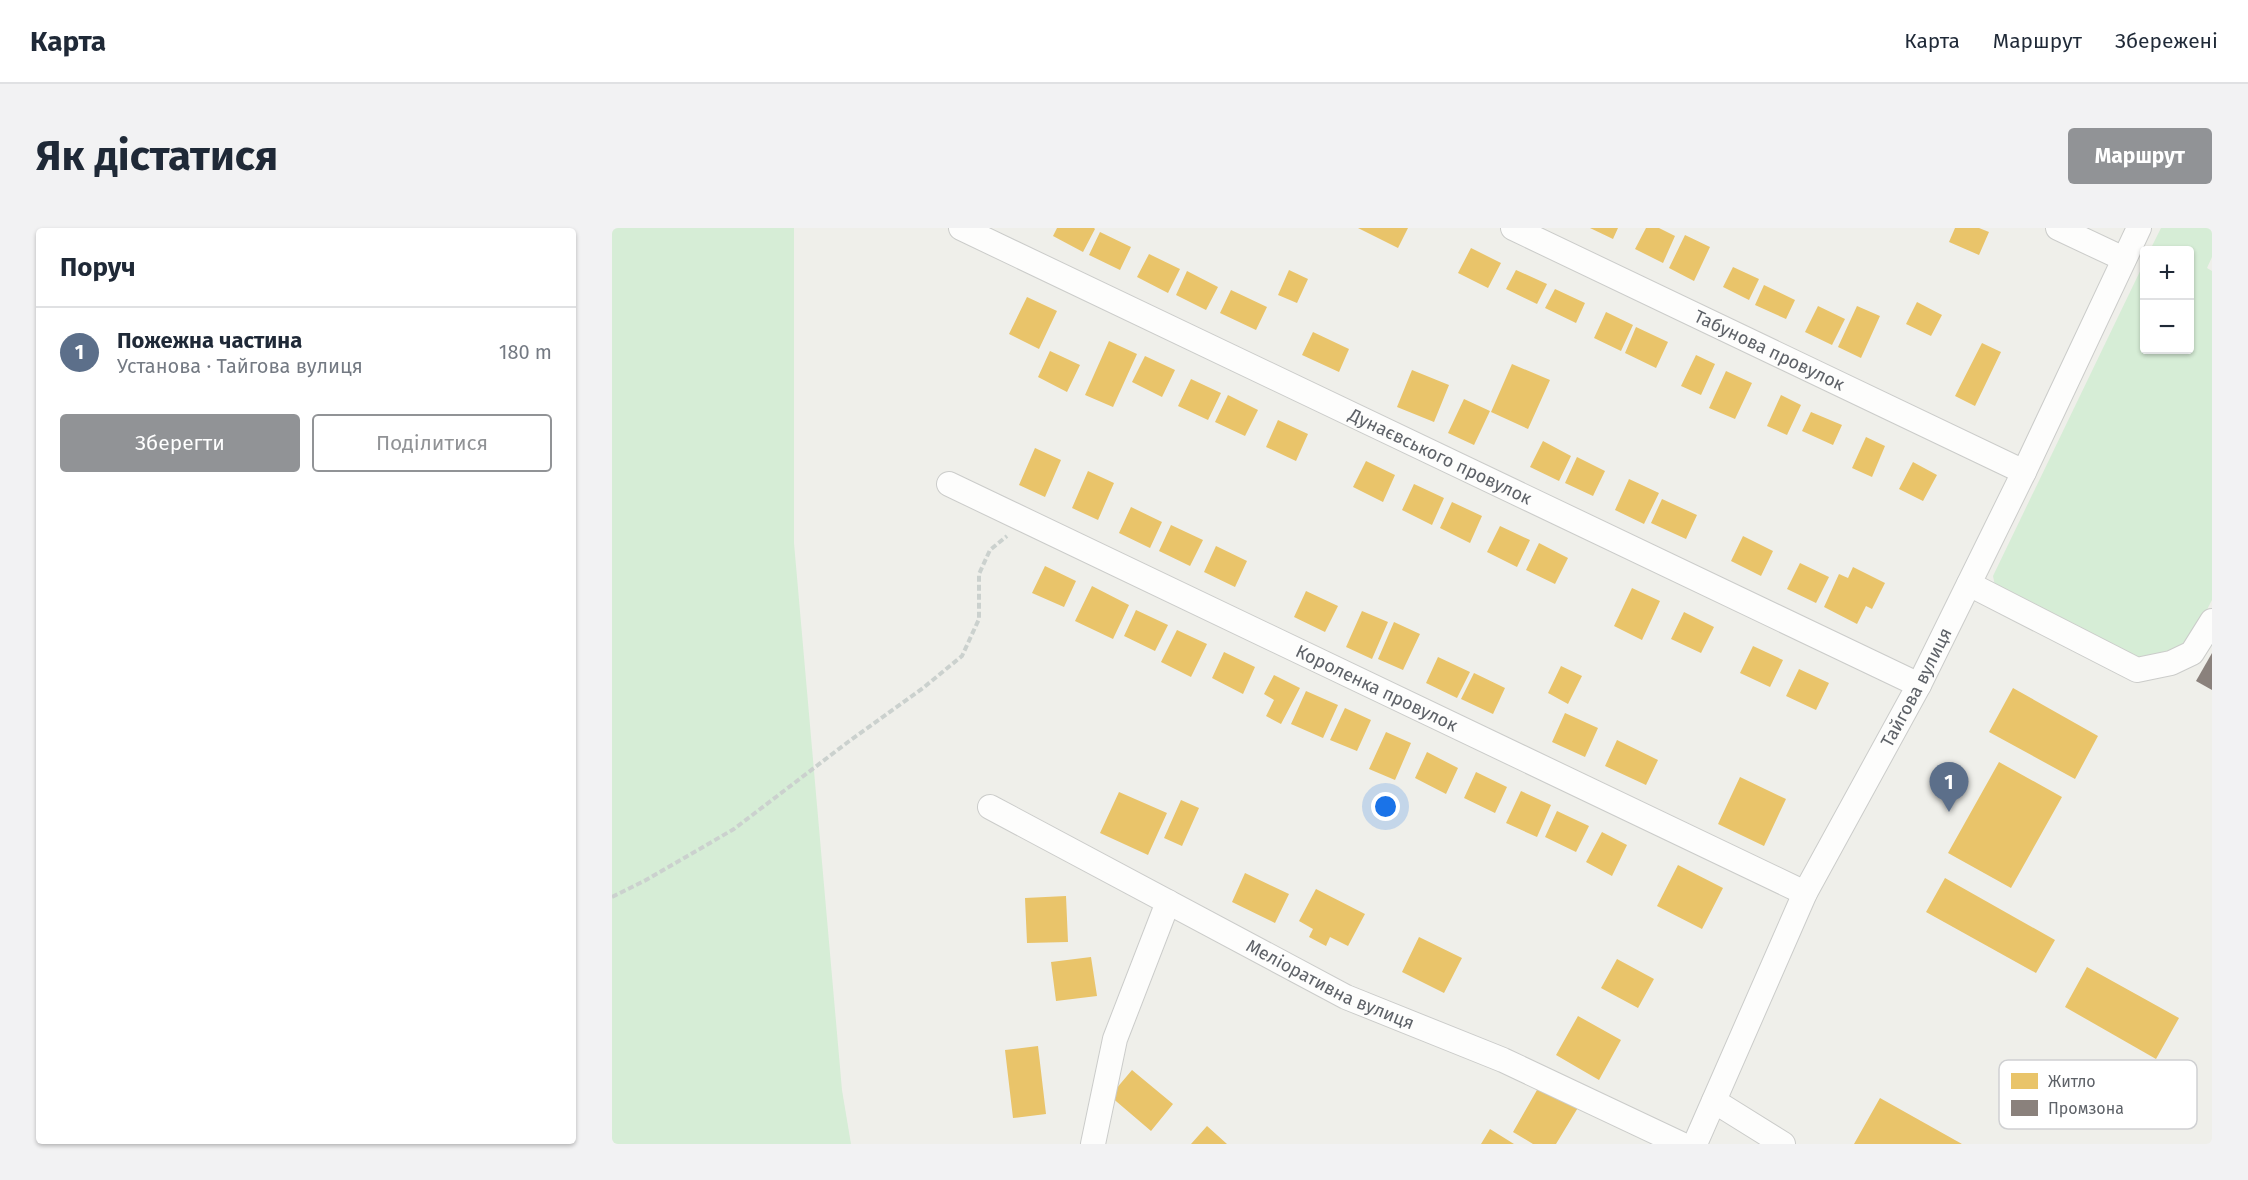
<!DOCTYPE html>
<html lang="uk">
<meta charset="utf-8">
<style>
:root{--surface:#fff;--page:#f2f2f3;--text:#1f2937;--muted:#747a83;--line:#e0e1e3;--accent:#919396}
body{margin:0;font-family:"Fira Sans",sans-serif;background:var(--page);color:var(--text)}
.controls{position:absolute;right:18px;top:18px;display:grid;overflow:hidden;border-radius:6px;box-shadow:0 2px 4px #0004}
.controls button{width:54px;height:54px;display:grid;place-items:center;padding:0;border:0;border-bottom:2px solid var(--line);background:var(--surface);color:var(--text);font:30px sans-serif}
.you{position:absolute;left:774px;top:579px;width:21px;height:21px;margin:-15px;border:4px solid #fff;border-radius:50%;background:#1a73e8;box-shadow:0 0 0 9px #1a73e833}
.badge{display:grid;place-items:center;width:39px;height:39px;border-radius:50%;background:var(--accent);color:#fff;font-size:20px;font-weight:700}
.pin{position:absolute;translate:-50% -50px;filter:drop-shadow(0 2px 3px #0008)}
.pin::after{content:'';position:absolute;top:32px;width:21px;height:18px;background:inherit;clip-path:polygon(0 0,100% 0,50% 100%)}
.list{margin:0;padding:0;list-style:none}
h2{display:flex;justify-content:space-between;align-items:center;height:78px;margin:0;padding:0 24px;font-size:26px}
h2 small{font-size:20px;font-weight:400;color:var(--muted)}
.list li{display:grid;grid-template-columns:39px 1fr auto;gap:18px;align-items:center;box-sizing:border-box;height:90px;padding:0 24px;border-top:2px solid var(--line)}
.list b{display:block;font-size:22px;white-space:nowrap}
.list p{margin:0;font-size:20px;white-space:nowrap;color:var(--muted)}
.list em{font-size:20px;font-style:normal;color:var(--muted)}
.actions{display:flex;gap:12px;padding:18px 24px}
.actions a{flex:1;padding:14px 0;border:2px solid var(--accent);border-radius:6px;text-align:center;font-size:21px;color:var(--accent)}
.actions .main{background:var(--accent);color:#fff}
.map{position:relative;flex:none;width:1600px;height:916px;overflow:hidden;border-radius:6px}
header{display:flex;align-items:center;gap:36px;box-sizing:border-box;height:84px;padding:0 30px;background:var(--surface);border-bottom:2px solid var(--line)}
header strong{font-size:28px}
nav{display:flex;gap:33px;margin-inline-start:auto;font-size:21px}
.intro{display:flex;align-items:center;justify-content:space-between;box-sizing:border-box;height:144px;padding:0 36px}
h1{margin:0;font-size:42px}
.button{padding:15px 27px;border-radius:6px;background:var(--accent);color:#fff;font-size:21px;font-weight:700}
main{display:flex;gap:36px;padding:0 36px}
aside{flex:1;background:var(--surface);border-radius:6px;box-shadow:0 2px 4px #0004}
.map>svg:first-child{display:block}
.green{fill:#d6edd6}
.homes{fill:#e9c46a}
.industry{fill:#8a817c}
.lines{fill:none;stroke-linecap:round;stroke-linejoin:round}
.minor-casing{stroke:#cbccca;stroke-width:26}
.path{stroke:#cbd1ce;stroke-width:4;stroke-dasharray:6 3;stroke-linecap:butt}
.minor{stroke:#fdfdfc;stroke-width:24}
.labels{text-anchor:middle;stroke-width:6;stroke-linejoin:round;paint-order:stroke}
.street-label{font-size:18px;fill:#5e6268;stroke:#fff}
.key{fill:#fff;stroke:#cfd0d2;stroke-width:1.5}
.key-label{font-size:16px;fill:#5e6268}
</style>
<header>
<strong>Карта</strong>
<nav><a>Карта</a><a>Маршрут</a><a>Збережені</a></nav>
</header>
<div class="intro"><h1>Як дістатися</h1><a class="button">Маршрут</a></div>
<main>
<aside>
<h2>Поруч<small></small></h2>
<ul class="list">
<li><span class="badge" style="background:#5c6f8a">1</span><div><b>Пожежна частина</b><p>Установа · Тайгова вулиця</p></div><em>180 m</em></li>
</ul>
<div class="actions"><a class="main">Зберегти</a><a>Поділитися</a></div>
</aside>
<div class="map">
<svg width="1600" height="916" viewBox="0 0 1600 916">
<rect width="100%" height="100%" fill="#efefea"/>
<path class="green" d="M0,0H182V315L230,862L239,916H0Z
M1549,0H1600V29L1595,40L1600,43V372C1579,412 1571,428 1523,430L1383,358L1381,348L1532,35V122H1578V22H1538Z"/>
<path class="homes" d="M445,0H482L483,1L471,24L441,8Z
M746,0H796L786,20Z
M978,0H1006L1001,11Z
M1034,0H1047L1063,8L1051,35L1023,21Z
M1343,0H1367L1377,4L1367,27L1337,14Z
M488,4L519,19L508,42L477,27Z
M1073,7L1098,19L1082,53L1057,40Z
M859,20L889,35L876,60L846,45Z
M537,26L568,41L556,65L525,49Z
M1121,39L1147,51L1137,72L1111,59Z
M677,42L696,51L685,75L666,67Z
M904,42L935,56L925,76L894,61Z
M575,43L606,59L594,82L564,67Z
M1152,57L1183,72L1174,91L1143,77Z
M943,61L973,75L964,95L933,80Z
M619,62L655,79L644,102L608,85Z
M415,69L445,83L427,121L397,106Z
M1305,74L1330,87L1319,108L1294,96Z
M1206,78L1233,91L1220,117L1193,104Z
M1245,78L1268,88L1249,130L1226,119Z
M994,84L1021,97L1009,123L982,110Z
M1024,99L1056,114L1044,140L1013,125Z
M701,104L737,121L727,144L690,127Z
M497,113L525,126L501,179L473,167Z
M1370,115L1389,124L1363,178L1343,168Z
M438,123L468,137L455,164L426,149Z
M1084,127L1103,136L1089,167L1069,158Z
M533,128L563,142L550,169L520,154Z
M900,136L938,152L916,201L879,184Z
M800,142L837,157L822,194L785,179Z
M1114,143L1140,155L1123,191L1097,180Z
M579,151L609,165L596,192L566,178Z
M616,167L646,182L633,208L603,194Z
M1169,167L1189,177L1175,207L1155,198Z
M852,171L878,183L862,217L836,205Z
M1199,184L1230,197L1221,217L1190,203Z
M666,192L696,206L684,233L654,219Z
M1254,209L1273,218L1260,249L1240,240Z
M931,213L959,228L947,253L918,239Z
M423,220L449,232L433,269L407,257Z
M965,229L993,243L981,268L953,255Z
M754,233L783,247L771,274L741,259Z
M1301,234L1325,247L1311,273L1287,261Z
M476,243L502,255L486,292L460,280Z
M1017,251L1047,265L1032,296L1003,282Z
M802,256L832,270L820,297L790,282Z
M1050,271L1085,287L1074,311L1039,295Z
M840,274L870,288L858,315L828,300Z
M519,279L550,294L538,320L507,305Z
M559,297L591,312L578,338L547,323Z
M888,298L918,312L905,339L875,324Z
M1131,308L1161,323L1149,348L1119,333Z
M927,315L956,330L943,356L914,342Z
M604,318L635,333L623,359L592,344Z
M1188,335L1217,349L1204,375L1175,361Z
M433,338L464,353L452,379L420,365Z
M1241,339L1273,355L1260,381L1254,378L1245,396L1212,379L1227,346L1236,350Z
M480,358L517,377L501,411L463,393Z
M1020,360L1048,373L1030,412L1002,398Z
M694,363L726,378L713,404L682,389Z
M524,382L556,397L543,423L512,408Z
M750,383L776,394L760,431L734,419Z
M1072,384L1102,399L1089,425L1059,411Z
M782,394L808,406L791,442L766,431Z
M565,402L595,416L579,449L549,434Z
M1141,418L1171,432L1158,459L1128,445Z
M612,424L643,439L631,466L600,450Z
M826,429L858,444L845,470L814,455Z
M949,438L970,448L956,476L936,465Z
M1187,441L1217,455L1204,482L1174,468Z
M862,445L893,460L881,486L849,471Z
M662,447L688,460L669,496L654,488L662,472L652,466Z
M1401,460L1486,508L1463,551L1377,504Z
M694,463L726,477L711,510L679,496Z
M733,480L759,492L745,523L718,512Z
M953,485L986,500L973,529L940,514Z
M774,504L799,515L783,552L757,541Z
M1005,512L1046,532L1034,557L993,538Z
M815,524L846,540L834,566L803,550Z
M1387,534L1450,569L1399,660L1336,625Z
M864,544L895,559L883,585L852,570Z
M1128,549L1174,571L1152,618L1106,596Z
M909,563L939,577L925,609L894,595Z
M507,564L555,585L536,627L488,605Z
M569,572L587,580L570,618L552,610Z
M945,583L977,598L964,624L933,609Z
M990,604L1015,617L1000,648L974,634Z
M1066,637L1111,660L1090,701L1045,678Z
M633,645L677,666L663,695L620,674Z
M1333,650L1443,712L1424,745L1314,684Z
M704,661L753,686L736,718L718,709L714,718L697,709L701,701L687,693Z
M454,668L456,714L415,715L413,670Z
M807,709L850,730L832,765L790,744Z
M479,729L485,768L444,773L439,734Z
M1005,731L1042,751L1026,780L989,760Z
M1475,739L1567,790L1544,831L1453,779Z
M966,788L1009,812L987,852L944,827Z
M426,818L434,886L401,890L393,822Z
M520,842L561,876L539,903L498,868Z
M929,855L967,878L944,916H921L901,904Z
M1268,870L1350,916H1242Z
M595,898L615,916H579Z
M878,901L902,916H869Z"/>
<path class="industry" d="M1600,425V462L1584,453Z"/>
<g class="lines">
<defs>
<g id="minor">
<path id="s1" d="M349,0L1307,457"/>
<path id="s2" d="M901,0L1412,244"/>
<path d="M1446,0L1512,31"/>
<path id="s3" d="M337,256L1193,665"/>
<path d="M1357,356L1525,442L1559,435L1580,425L1600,393"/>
<path id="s4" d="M378,579L734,769L891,832L1069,916"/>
<path d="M1102,873L1171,916"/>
<path d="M481,916L503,811L556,674"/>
<path id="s5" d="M1083,916L1193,665L1307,457L1412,244L1527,0"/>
</g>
</defs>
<use href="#minor" class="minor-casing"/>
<path class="path" d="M0,669L34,652L122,601L236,514L311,460L350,428L367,391V346L378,322L395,308"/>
<use href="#minor" class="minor"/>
</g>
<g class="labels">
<g class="street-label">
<text dy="6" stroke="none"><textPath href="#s2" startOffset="284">Табунова провулок</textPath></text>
<text dy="6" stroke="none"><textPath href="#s1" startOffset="531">Дунаєвського провулок</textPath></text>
<text dy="6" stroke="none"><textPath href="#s5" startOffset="508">Тайгова вулиця</textPath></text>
<text dy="6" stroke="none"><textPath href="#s3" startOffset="474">Короленка провулок</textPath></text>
<text dy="6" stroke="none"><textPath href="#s4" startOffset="384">Меліоративна вулиця</textPath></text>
</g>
</g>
<rect x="1387" y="832" width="198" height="69" rx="9" class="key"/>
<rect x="1399" y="845" width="27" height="16" fill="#e9c46a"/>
<rect x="1399" y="872" width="27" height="16" fill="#8a817c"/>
<g class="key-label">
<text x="1436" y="859">Житло</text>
<text x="1436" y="886">Промзона</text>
</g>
</svg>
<div class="controls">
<button>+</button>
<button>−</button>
</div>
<div class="you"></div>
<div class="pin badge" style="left:1337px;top:584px;background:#5c6f8a">1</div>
</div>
</main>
